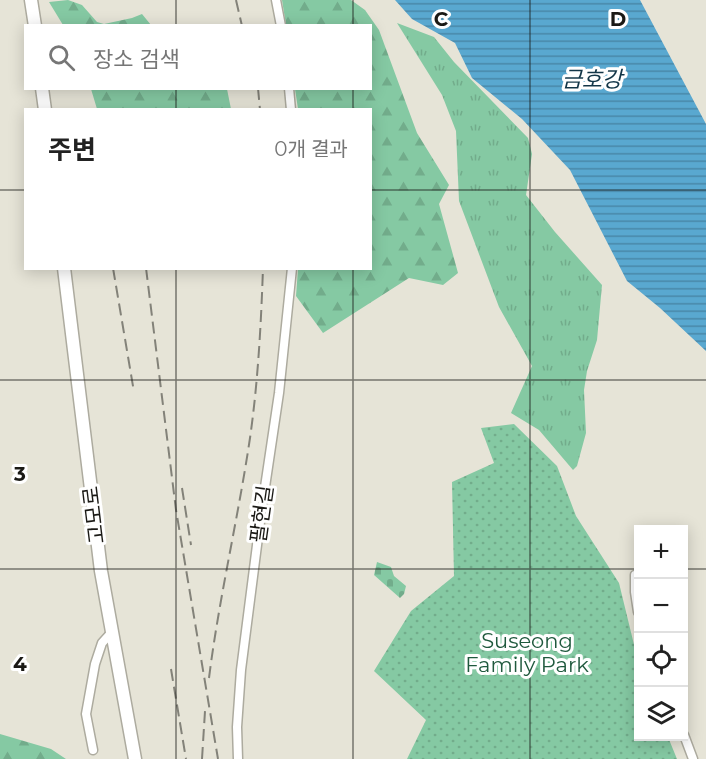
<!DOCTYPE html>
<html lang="ko">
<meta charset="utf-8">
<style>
:root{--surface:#fff;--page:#f6f6f6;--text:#222;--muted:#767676;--line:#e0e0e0}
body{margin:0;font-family:Montserrat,"Noto Sans KR",sans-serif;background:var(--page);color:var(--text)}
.controls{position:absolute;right:18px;bottom:18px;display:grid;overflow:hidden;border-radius:0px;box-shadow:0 3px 15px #0003}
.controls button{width:54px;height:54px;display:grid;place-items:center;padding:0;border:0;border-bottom:2px solid var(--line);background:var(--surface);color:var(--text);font:30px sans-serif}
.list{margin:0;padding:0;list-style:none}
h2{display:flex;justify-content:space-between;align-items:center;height:78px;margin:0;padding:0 24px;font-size:26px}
h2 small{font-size:20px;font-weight:400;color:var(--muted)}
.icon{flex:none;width:33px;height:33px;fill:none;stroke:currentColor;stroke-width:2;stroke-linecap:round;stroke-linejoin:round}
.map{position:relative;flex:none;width:706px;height:759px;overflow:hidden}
.search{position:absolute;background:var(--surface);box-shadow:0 3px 15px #0003;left:24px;top:24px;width:348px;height:66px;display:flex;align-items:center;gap:15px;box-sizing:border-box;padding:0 21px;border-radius:0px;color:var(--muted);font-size:22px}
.panel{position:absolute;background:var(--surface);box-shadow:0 3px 15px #0003;left:24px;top:108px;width:348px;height:162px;border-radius:0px}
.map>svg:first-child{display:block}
.grass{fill:url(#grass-tufts)}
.forest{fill:url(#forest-firs)}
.cemetery{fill:url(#cemetery-stones)}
.park{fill:url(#park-dots)}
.water{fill:url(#water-rules)}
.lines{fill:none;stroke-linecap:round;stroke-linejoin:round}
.minor-casing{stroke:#adab9f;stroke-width:11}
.secondary-casing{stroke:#adab9f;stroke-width:15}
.minor{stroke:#fff;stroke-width:8}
.secondary{stroke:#fff;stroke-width:12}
.rail{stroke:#838279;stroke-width:2;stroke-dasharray:12 6;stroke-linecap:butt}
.grid{fill:none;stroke:#1a1915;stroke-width:1.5;stroke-opacity:0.55}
.labels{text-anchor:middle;stroke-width:6;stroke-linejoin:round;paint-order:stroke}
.street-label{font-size:21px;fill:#1a1915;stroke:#fff}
.park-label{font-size:21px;fill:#1f593d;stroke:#fff}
.water-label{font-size:22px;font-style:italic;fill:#133648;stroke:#fff}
.grid-label{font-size:20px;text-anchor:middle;font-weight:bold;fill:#1a1915;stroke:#fff;stroke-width:6;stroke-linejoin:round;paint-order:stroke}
</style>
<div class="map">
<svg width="706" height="759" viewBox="0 0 706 759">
<defs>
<pattern id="grass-tufts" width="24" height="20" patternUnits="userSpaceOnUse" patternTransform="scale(1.5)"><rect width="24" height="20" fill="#85c9a3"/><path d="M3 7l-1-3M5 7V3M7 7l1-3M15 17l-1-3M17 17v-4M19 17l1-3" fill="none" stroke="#72ac8b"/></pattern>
<pattern id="forest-firs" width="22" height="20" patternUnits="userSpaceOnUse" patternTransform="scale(1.5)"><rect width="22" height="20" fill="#85c9a3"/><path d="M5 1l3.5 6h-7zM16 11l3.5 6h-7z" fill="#72ac8b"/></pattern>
<pattern id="cemetery-stones" width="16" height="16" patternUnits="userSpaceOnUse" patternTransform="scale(1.5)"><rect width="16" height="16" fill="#85c9a3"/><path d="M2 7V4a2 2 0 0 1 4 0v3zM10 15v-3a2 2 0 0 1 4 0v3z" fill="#72ac8b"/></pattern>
<pattern id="park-dots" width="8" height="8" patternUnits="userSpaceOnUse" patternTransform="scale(1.5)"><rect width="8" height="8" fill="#85c9a3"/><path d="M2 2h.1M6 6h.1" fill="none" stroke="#72ac8b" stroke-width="1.8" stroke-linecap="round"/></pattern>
<pattern id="water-rules" width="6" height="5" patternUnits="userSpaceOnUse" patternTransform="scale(1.5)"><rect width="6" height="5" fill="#59a8d0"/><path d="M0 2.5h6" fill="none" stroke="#4988a8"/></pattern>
</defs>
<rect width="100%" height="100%" fill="#e6e4d7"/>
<path class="grass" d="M397,23L434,37L454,62L528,138L532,154L526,195L555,232L602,285L597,340L587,371L584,390L586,433L577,466L573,470L539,430L511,413L532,366L499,307L459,201L456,131L442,95Z"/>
<path class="forest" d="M68,0L82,5L97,22L104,24L132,18L142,14L151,25H63L49,2Z
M282,0H351L365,10L379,30L417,133L449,185L439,204L458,273L443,285L409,278L323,333L296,296L298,269L370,268V110L298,109L295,89L370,88V26L286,25Z
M91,89H227L231,109H97Z
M0,734L51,749L66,759H0Z"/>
<path class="cemetery" d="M377,562L391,567L394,576L406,586L404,594L400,598L374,575Z"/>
<path class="park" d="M514,424L557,466L576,516L619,583L638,661V736L668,737L677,759H407L426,720L374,671L411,611L454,576L452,482L494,463L481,428Z"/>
<path class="water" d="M395,0H640L706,124V351L660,308L627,281L570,170L522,119L472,78L455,43L412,19Z"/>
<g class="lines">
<defs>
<path id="minor" d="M276,0L281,26
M289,88L291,110
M635,575V592L638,612
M684,735L693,759
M93,750L86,714L95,664L102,643L112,632
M238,759L237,727L241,670L261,514L279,393L292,268"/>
<path id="secondary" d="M31,0L35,26
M42,88L45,110
M64,268L101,571L135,759"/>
</defs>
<use href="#minor" class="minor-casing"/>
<use href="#secondary" class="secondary-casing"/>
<use href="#minor" class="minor"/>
<use href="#secondary" class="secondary"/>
<path class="rail" d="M236,0L242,26
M258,88L260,110
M113,268L134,392
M146,268L176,510L218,759
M182,488L191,545
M171,669L186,759
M209,678C219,598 238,519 250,438C258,382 261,325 263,268
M202,759L205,711"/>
</g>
<path class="grid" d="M176,0V26M353,0V26M530,0V759M176,88V110M353,88V110M0,190H26M370,190H706M176,268V759M353,268V759M0,380H706M0,569H638M684,569H706"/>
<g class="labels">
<g class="street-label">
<text transform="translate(262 514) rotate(-82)" y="7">팔현길</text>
<text transform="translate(94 515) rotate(-97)" y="7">고모로</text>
</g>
<g class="park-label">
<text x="527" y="648">Suseong<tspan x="527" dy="24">Family Park</tspan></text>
</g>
<g class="water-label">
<text x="592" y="87">금호강</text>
</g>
</g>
<g class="grid-label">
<text x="441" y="26">C</text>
<text x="618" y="26">D</text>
<text x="20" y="481">3</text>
<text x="20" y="671">4</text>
</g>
</svg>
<div class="controls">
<button>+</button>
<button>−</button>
<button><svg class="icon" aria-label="locate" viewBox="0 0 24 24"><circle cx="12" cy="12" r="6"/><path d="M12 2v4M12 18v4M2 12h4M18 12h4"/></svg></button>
<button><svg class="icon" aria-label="layers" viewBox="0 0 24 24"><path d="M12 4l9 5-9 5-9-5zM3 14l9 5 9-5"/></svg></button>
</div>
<div class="search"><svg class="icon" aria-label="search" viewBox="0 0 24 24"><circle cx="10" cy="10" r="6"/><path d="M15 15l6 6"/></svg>장소 검색</div>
<section class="panel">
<h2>주변<small>0개 결과</small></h2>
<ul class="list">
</ul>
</section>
</div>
